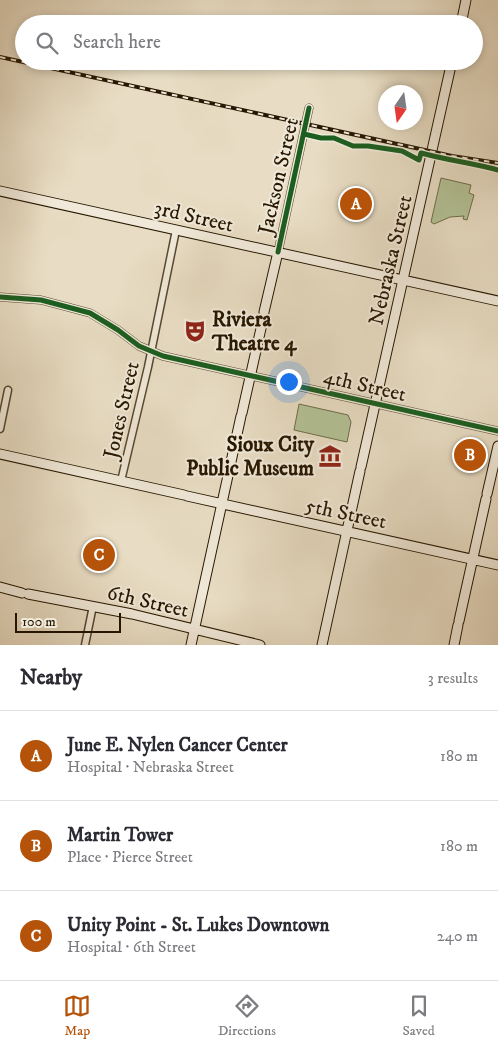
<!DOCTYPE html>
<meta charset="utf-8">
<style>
:root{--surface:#fff;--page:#f7f7f7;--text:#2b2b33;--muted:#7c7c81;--line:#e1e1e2;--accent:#b45309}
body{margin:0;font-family:"IM FELL DW Pica",serif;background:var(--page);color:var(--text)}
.compass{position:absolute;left:378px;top:85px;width:45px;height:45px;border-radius:50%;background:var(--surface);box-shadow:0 2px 8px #0003;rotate:193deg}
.scale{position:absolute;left:15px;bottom:12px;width:106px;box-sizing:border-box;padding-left:5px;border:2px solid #271700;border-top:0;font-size:14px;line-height:18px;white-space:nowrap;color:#271700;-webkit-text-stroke:4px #f0e9d9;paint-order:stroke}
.you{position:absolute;left:288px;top:381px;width:18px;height:18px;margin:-12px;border:4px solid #fff;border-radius:50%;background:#1a73e8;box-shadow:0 0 0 8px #1a73e833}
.badge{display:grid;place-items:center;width:32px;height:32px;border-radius:50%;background:var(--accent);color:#fff;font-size:16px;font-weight:700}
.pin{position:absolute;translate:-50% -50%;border:2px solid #fff;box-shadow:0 1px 5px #0006}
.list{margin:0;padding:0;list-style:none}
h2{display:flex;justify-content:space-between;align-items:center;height:65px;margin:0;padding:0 20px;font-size:21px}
h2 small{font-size:16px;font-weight:400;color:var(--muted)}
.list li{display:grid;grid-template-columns:32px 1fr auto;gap:15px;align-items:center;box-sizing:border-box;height:90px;padding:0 20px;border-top:1px solid var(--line)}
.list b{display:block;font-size:19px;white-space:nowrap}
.list p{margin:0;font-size:16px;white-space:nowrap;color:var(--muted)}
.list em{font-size:16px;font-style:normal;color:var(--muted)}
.icon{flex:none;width:28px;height:28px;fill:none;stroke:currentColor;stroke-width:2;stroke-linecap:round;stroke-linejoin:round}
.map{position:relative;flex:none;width:498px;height:645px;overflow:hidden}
.search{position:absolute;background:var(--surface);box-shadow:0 2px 8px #0003;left:15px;right:15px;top:15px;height:55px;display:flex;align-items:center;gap:12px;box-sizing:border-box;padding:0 18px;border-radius:28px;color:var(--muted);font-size:19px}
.sheet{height:335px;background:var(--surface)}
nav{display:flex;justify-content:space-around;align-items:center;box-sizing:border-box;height:70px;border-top:1px solid var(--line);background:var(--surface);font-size:14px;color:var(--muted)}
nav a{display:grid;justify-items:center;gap:2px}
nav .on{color:var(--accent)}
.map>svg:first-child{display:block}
.green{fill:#b3c296;stroke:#6d6c4b}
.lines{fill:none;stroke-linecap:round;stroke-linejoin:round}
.minor-casing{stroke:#574831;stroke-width:9}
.secondary-casing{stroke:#271700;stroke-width:11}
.minor{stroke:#f0e9d9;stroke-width:6}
.secondary{stroke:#f0e9d9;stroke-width:9}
.rail-casing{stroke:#271700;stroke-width:4}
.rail{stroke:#f0e9d9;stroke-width:2;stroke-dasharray:5.5;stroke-linecap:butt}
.cycleway-casing{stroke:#f0e9d9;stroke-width:8}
.cycleway{stroke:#1b5e20;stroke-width:5}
.labels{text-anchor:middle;stroke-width:4;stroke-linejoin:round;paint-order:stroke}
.street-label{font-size:21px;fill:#271700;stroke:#f0e9d9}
.poi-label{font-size:21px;font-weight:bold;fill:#271700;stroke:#f0e9d9;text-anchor:start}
</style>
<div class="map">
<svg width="498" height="645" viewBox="0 0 498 645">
<rect width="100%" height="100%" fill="#e8ddc4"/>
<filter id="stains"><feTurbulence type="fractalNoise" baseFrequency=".004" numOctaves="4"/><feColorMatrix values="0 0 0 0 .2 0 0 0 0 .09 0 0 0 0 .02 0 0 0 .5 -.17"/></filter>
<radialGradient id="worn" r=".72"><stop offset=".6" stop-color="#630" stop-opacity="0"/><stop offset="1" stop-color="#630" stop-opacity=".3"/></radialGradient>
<path class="green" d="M441,178L471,185L469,193L474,195L467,220L463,219L464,216L450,217L434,224L431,222Z
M299,404L348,415L351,422L347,442L294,430Z"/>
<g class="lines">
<defs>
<path id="minor" d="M278,252L309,108
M0,297L41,300L90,313L118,330L139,346L163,356L498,431
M0,429L8,390
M121,481L148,367L176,230
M85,645L93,606"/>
<path id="secondary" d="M461,24L466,0
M0,191L498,301
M264,312L278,252
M242,413L264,315
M0,454L184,495
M361,467L452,61
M487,494L498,446
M187,496L498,565
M0,587L22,593
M28,594L132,614L260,645
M459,621L486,499
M191,645L241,416
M322,645L360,471
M454,645L458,625"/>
</defs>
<use href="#minor" class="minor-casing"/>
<use href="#secondary" class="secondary-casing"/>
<use href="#minor" class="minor"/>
<use href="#secondary" class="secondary"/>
<defs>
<path id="rail" d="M0,57L452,156L498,163"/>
</defs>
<use href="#rail" class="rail-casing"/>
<use href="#rail" class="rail"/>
<defs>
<path id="cycleway" d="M304,134L321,138H334L353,146H368L402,151L419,160L421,153C446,160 473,163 498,170
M278,252L309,108
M0,297L41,300L90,313L118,330L139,346L163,356L498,431"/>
</defs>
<use href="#cycleway" class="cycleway-casing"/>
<use href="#cycleway" class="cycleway"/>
</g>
<defs>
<symbol id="theatre-bare" viewBox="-9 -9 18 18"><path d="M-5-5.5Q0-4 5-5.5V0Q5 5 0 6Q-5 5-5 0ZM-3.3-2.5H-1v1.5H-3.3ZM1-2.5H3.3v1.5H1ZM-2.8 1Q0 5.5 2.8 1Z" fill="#8f2418" stroke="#f0e9d9" stroke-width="2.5" paint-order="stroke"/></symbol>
<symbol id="museum-bare" viewBox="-9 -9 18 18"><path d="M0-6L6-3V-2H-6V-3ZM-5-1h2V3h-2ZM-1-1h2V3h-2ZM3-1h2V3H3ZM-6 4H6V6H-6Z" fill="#8f2418" stroke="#f0e9d9" stroke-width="2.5" paint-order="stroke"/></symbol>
</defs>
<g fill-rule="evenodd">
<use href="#theatre-bare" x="179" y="315" width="32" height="32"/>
<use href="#museum-bare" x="314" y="440" width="32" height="32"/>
</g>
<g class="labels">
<g class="street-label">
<text transform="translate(278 176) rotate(-77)" y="7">Jackson Street</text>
<text transform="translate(194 216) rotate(13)" y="7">3rd Street</text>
<text transform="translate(390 260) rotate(-77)" y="7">Nebraska Street</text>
<text transform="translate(365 385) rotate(13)" y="7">4th Street</text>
<text transform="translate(121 410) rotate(-77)" y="7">Jones Street</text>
<text transform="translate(346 513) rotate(12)" y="7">5th Street</text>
<text transform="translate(148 601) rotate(13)" y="7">6th Street</text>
</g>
<g class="poi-label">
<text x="212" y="326">Riviera<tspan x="212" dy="24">Theatre 4</tspan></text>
<text x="314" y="451" text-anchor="end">Sioux City<tspan x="314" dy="24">Public Museum</tspan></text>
</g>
</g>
<rect width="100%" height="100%" filter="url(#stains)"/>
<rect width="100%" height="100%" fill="url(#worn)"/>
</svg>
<svg class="compass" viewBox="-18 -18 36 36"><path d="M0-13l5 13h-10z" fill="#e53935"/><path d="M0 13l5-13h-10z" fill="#7c7c81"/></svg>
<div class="scale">100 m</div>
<div class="you"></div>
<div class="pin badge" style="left:356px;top:204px">A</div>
<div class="pin badge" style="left:470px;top:455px">B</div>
<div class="pin badge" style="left:99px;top:555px">C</div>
<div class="search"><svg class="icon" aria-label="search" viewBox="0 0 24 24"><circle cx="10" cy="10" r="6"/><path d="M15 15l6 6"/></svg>Search here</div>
</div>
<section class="sheet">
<h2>Nearby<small>3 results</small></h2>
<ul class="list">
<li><span class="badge">A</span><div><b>June E. Nylen Cancer Center</b><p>Hospital · Nebraska Street</p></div><em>180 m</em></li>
<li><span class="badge">B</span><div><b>Martin Tower</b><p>Place · Pierce Street</p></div><em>180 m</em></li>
<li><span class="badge">C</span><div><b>Unity Point - St. Lukes Downtown</b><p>Hospital · 6th Street</p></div><em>240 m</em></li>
</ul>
</section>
<nav>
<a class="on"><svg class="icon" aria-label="map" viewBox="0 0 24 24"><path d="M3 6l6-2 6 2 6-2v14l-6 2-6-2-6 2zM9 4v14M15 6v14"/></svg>Map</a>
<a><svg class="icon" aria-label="directions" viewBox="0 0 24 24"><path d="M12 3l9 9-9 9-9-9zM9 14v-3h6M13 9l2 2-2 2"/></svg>Directions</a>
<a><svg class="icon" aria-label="saved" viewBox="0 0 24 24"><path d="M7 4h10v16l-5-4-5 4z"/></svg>Saved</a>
</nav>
